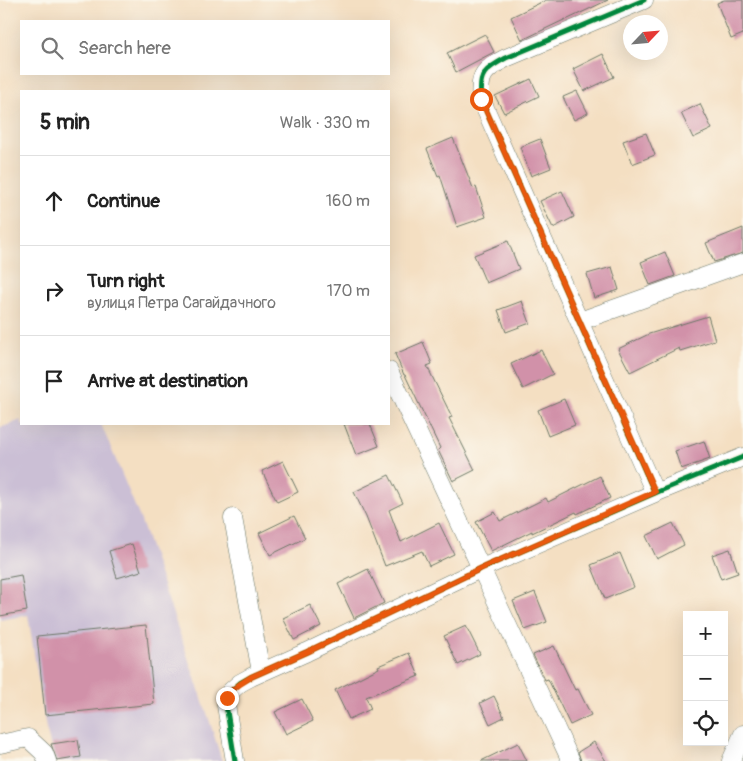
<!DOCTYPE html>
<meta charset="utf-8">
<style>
:root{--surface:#fff;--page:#f6f6f6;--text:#222;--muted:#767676;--line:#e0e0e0}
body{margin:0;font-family:Pangolin,sans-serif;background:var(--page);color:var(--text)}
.controls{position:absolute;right:15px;bottom:15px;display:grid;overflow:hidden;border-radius:0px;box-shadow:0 5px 20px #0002}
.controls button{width:45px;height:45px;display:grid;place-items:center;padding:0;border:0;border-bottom:1px solid var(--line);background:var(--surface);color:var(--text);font:25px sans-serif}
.compass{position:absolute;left:623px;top:15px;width:45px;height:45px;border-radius:50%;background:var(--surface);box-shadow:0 5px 20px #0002;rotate:64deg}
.stop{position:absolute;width:15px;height:15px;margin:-11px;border:4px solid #ea580c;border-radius:50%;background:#fff}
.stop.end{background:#ea580c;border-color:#fff;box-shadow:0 1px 5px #0008}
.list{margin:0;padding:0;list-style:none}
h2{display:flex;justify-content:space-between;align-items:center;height:65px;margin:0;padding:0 20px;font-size:21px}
h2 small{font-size:16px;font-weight:400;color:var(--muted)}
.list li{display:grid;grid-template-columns:32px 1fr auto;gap:15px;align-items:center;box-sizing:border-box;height:90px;padding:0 20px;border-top:1px solid var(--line)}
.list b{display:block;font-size:19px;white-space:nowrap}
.list p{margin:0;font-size:16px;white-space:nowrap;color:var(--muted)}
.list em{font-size:16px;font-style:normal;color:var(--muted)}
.icon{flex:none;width:28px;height:28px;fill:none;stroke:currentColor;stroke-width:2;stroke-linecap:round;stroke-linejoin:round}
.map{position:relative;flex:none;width:743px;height:761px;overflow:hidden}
.search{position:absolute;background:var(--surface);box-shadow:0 5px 20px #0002;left:20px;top:20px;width:370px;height:55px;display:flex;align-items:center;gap:12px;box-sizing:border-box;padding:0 18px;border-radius:0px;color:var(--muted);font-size:19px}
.panel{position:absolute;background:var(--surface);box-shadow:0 5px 20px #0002;left:20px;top:90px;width:370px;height:335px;border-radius:0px}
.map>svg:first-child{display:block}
.industrial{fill:#cbbfd5}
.building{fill:#d191a9}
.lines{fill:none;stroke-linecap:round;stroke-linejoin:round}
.street-casing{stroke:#6a7666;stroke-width:19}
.street{stroke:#fff;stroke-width:18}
.cycleway-casing{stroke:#fbf7ec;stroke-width:8}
.cycleway{stroke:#00873e;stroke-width:5}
.route{stroke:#ea580c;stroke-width:6}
</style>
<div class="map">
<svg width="743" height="761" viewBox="0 0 743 761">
<rect width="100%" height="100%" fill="#fbf7ec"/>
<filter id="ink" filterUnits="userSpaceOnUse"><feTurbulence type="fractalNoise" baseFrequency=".02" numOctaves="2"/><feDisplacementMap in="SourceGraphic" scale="10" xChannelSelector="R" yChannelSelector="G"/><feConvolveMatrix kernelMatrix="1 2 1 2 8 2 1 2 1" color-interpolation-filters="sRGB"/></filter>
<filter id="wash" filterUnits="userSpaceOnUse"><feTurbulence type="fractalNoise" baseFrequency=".0096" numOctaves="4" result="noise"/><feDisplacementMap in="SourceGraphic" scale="20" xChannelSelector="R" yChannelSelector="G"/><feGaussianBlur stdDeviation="1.12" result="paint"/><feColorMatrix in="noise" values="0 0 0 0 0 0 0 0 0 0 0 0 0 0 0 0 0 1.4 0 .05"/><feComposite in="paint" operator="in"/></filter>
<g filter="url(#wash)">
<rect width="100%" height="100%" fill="#f4dfc2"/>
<path class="industrial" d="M21,420V424H101L140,518L208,716L222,761H55L46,729L28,615L0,620V428Z"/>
<g id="blocks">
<path class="building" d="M546,0H608L566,20V19L522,40L511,17Z
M724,0H743V34L731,39L717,3Z
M485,34L494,52L456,72L447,53Z
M603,54L614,77L584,91L573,69Z
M531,79L539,96L504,113L495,96Z
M577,91L588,113L574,120L563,97Z
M700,104L712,129L693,138L681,113Z
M646,133L655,155L632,164L623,141Z
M453,138L473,188L476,187L486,217L457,227L440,175L438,176L427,149Z
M540,139L551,168L531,176L520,147Z
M562,191L574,217L553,228L540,201Z
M743,228V253L714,262L706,243Z
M508,241L519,269L486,283L474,255Z
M665,252L675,276L650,285L641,262Z
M612,267L619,290L594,298L587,274Z
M522,301L530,323L506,332L498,310Z
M708,316L715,340L680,351L679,348L630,372L618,349L649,334Z
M423,342L432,364L427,366L452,417L449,418L475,470L453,481L438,450L440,448L405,375H404L395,354Z
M541,350L553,374L523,389L511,364Z
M564,399L575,425L548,436L538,410Z
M344,424H370L379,446L356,455Z
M704,441L710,459L681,469L675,451Z
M283,461L298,492L277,502L262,471Z
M389,475L403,503L389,510L401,542L439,523L454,554L429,566L422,551L385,566L366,517L354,492Z
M600,476L610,498L577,514L576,512L532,533V531L491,551L476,522L495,512L500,521L546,498L548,502Z
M294,516L305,538L270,555L259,533Z
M673,523L684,545L657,559L646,536Z
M132,544L141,571L117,578L109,551Z
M730,549L738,573L721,579L712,555Z
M620,553L634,587L605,599L591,565Z
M368,569L384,603L354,618L338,584Z
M21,575L27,611L0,616V579Z
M535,592L547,622L525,630L513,601Z
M310,605L321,626L294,640L283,618Z
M146,625L154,704L45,715L37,636Z
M466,626L480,654L458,665L444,636Z
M554,646L575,690L578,689L591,715L570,725L548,679L545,680L533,655Z
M409,653L419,676L366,697L371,709L349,719L335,690L379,668L378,666Z
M494,696L504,717L490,724L480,703Z
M302,699L313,721L286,734L275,712Z
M78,740L81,757L57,761L51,744Z
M594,742L606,761H581L578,752Z
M518,743L527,761H481Z"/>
</g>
</g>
<g filter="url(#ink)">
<use href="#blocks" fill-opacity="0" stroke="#6a7666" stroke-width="1"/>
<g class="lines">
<defs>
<path id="street" d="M644,0L506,58C485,69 478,74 481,99L655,493
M580,321L743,263
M389,371L571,761
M233,518L261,672
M0,744L28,738L44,753L47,761
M235,761L226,705L227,698L231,691L240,683L251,677L307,652L482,568L655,493L743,457
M731,761L743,734"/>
</defs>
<use href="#street" class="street-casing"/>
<use href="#street" class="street"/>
<defs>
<path id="cycleway" d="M644,0L506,58C485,69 478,74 481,99L655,493
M235,761L226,705L227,698L231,691L240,683L251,677L307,652L482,568L655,493L743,457"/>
</defs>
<use href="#cycleway" class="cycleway-casing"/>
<use href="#cycleway" class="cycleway"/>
</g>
</g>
<g class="lines" filter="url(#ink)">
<path class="route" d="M227,698L231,691L240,684L251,677L307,652L482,568L655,492L481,99"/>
</g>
</svg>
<div class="controls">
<button>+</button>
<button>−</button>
<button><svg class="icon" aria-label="locate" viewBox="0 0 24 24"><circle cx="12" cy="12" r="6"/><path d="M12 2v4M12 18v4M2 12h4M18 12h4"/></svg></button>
</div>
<svg class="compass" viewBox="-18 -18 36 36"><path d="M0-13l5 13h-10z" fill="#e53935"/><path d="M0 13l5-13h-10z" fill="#767676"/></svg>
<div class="stop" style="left:481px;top:99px"></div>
<div class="stop end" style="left:227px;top:698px"></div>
<div class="search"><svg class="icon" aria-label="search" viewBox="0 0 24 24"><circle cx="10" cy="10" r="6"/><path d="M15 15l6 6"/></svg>Search here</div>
<section class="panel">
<h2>5 min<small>Walk · 330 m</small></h2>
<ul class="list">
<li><svg class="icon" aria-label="ahead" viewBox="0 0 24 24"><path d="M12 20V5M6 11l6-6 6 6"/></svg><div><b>Continue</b></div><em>160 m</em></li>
<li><svg class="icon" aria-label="right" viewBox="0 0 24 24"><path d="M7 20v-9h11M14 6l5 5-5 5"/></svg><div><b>Turn right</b><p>вулиця Петра Сагайдачного</p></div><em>170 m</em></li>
<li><svg class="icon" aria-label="arrive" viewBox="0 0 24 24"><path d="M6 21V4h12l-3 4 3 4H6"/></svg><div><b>Arrive at destination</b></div></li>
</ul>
</section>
</div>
